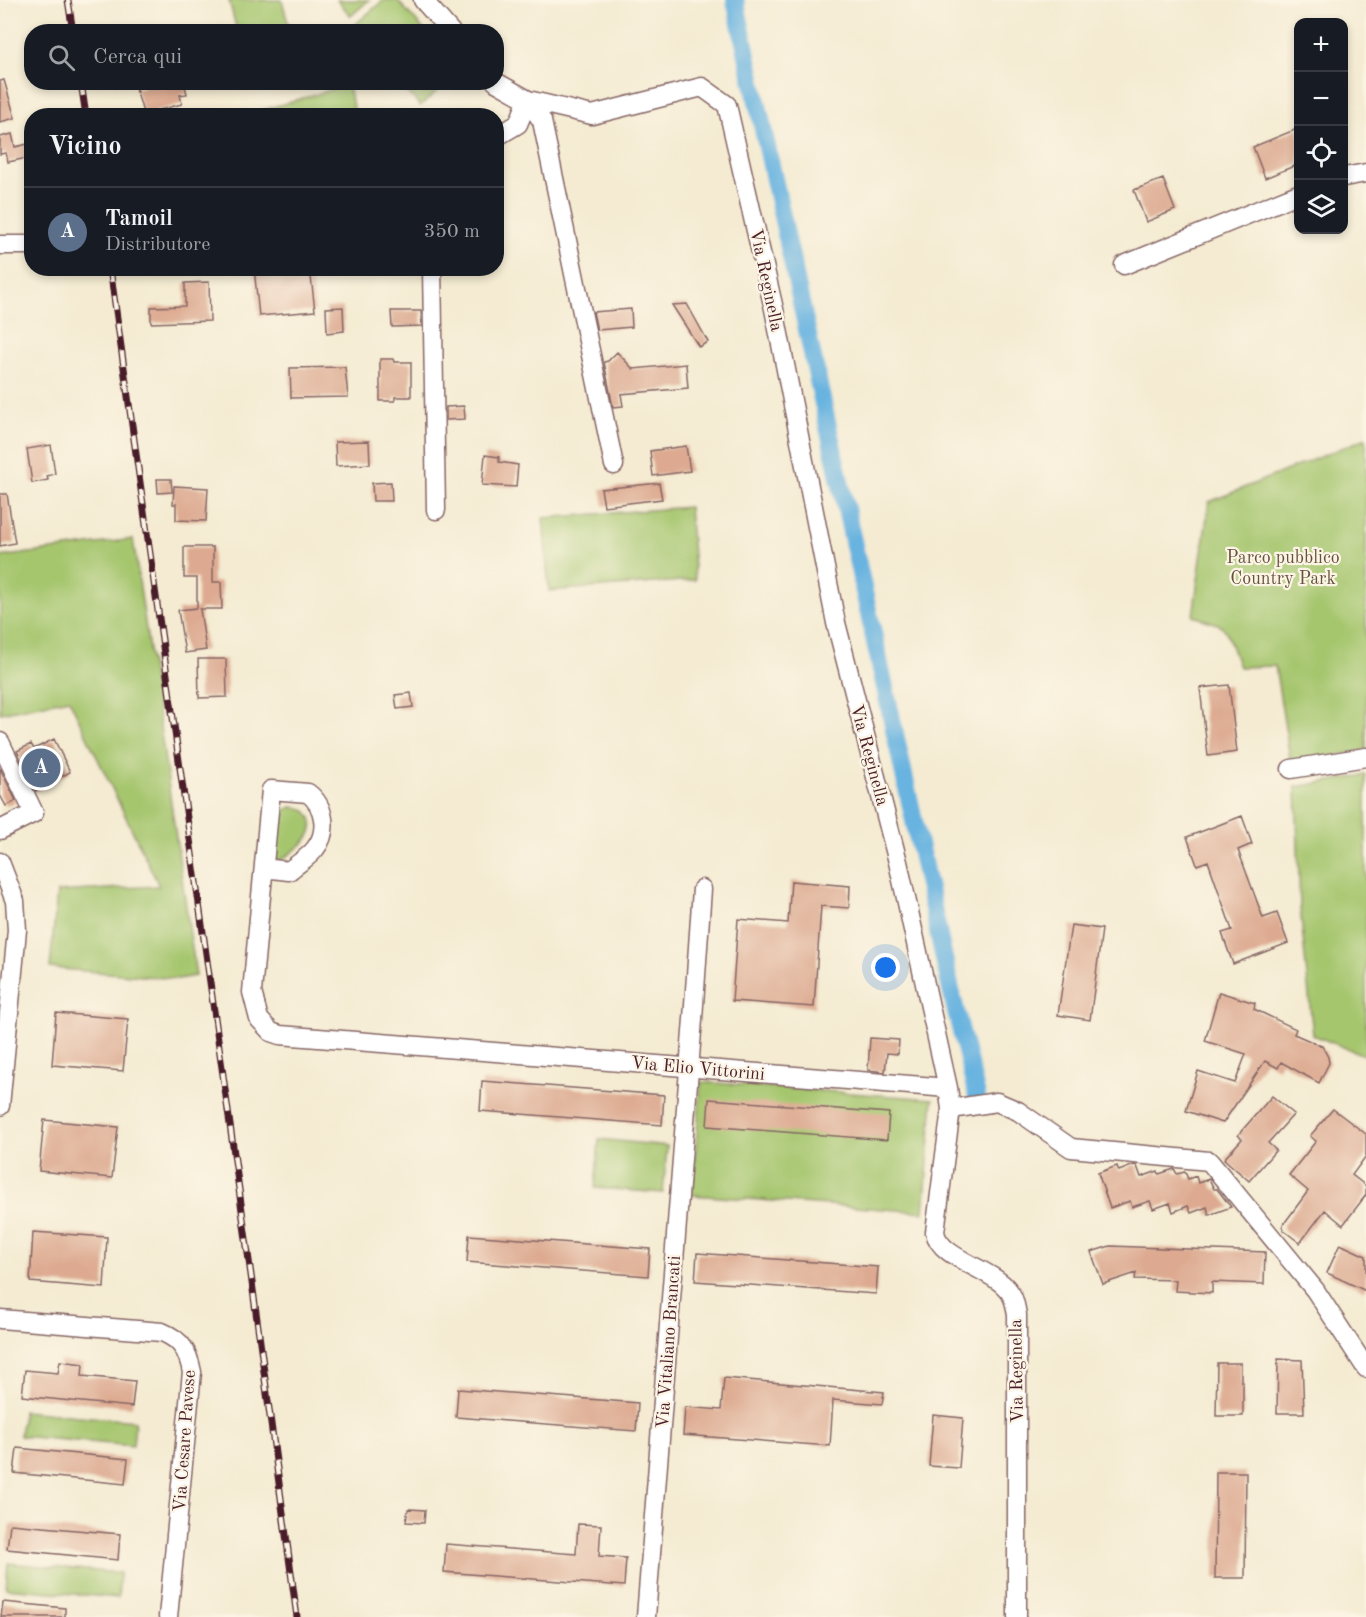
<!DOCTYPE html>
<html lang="it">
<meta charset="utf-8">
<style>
:root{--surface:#171b24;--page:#242831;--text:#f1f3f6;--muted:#9ea1a6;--line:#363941;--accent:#c8321e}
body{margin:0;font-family:"Old Standard TT",serif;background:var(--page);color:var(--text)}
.controls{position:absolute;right:18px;top:18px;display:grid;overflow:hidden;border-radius:12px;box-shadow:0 3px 9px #0003}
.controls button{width:54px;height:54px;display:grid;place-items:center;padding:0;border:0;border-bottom:2px solid var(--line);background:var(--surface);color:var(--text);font:30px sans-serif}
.you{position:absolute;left:886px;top:968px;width:21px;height:21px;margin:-15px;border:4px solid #fff;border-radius:50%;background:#1a73e8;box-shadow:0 0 0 9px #1a73e833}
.badge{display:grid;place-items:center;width:39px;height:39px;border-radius:50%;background:var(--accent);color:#fff;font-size:20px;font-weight:700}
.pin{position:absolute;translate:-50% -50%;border:3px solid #fff;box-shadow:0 2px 6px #0006}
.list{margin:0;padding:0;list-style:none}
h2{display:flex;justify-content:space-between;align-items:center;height:78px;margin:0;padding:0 24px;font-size:26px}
h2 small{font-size:20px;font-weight:400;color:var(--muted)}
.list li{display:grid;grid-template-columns:39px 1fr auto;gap:18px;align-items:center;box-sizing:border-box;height:90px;padding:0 24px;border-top:2px solid var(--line)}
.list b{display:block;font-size:22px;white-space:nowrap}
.list p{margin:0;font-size:20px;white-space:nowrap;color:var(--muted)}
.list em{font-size:20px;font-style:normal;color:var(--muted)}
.icon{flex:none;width:33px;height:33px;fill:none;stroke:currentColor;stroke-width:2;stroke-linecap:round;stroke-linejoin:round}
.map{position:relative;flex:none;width:1366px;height:1617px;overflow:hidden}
.search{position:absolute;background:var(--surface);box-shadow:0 3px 9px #0003;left:24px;top:24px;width:480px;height:66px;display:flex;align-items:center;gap:15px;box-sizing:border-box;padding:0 21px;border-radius:24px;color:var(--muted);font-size:22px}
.panel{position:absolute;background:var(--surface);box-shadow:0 3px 9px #0003;left:24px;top:108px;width:480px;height:168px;border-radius:24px}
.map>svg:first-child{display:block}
.green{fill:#a6c66e;stroke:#78724c;stroke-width:1.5}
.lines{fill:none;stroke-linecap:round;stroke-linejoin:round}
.canal{stroke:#67b3e0;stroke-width:18}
.building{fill:#ddaa91}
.minor-casing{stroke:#866665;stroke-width:21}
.minor{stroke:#fff;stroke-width:18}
.rail-casing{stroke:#4a1f2b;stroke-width:7}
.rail{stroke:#fcf5e5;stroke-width:4.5;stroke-dasharray:14;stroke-linecap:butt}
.labels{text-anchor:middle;stroke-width:4.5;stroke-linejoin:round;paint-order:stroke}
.street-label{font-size:18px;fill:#4a1f2b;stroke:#fcf5e5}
.park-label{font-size:18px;fill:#66513f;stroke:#fcf5e5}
</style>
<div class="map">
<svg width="1366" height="1617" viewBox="0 0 1366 1617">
<rect width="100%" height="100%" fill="#fcf5e5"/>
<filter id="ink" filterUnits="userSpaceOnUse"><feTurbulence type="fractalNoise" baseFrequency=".0167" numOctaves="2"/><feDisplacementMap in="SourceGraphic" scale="12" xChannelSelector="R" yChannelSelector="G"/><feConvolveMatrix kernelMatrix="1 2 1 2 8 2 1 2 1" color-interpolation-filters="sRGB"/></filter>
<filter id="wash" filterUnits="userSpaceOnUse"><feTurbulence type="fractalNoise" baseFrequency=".008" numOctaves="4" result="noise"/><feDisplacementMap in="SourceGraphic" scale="24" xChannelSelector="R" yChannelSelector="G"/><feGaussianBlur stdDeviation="1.35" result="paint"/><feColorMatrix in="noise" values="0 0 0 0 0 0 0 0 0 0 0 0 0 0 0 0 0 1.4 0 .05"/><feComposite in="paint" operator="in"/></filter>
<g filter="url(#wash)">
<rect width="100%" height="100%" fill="#f4ebd2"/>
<path class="green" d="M229,0H282L290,31H237Z
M337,0H369L351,16Z
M384,0H397L425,31H356L352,27Z
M400,83H447L420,106Z
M347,85L356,115H262L260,111Z
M1366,438V750L1291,764L1275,666L1239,667L1226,631L1218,624L1193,616L1209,502Z
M689,507L695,580L549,591L543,518Z
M133,539L196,976L178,979L50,968L57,892L159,886L69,699L0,713V557Z
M1366,775V1056L1313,1035L1300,908L1296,787Z
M291,807C299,807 307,809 311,818C319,837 293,851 280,861L274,859L276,821L278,815Z
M701,1082L933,1099L924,1212L692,1195Z
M599,1139L667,1146L663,1193L595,1188Z
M23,1411L135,1421L133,1446L20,1436Z
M8,1563L120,1573L118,1598L6,1588Z"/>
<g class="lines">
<path class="canal" d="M735,0L952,995L977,1096"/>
</g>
<g id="blocks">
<path class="building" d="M4,80L15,118L0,122V81Z
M144,82H184L187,94L180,95L182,104L155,111L157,116H144L136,89L145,86Z
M1299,128V164L1265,178L1253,147Z
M12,134L15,147L32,143V157L8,162L6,153L0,154V137Z
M1163,179L1175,210L1146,222L1134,190Z
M254,268H310L315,311L259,316Z
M209,282L210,321L151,323V307L185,306V283Z
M687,304L708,342L699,347L672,305Z
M343,307L344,331L327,333L326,308Z
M631,309L632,327L597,330L593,312Z
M391,311H421L422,326L392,327Z
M617,352L633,369L686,364L688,388L621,394L623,406L613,407L604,362L608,361Z
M380,359H393L394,362H411V397H395V401H380Z
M345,367L348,397L291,398L290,368Z
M464,406L465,419L446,420V407Z
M369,441L370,464L336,466L335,442Z
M51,445L55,474L47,476L48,480L32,483L27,449Z
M686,446L690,471L653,476L650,451Z
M485,455L499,457V462L518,465L516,487L482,485Z
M157,479H171L172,492L158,493Z
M391,482L392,501H373L372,483Z
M659,483L662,499L604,506L601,489Z
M174,486L208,488L206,521L176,520V504H173Z
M0,494H7L15,543L0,546Z
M184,547H213V582H221L222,609H200L206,650L185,653L178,610L197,608V578H184Z
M198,659H226L227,697L199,698Z
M1229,685L1237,752L1208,756L1200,688Z
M411,693L413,707L397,709L395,695Z
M54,739L70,772L36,791L17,751L31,744L34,749Z
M0,768L16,801L6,806L0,795Z
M1242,816L1252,844L1238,850L1263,918L1277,913L1288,943L1233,964L1222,933L1232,930L1208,861L1197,865L1187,837Z
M791,881L850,886L849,908L821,906L814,1007L732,1001L738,919L788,923Z
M1071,925L1102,929L1090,1020L1058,1015Z
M1219,992L1255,1003L1254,1009L1296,1029L1294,1034L1322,1046L1328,1057L1329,1063L1319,1083L1281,1062L1278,1068L1265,1061L1223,1123L1186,1111L1198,1071L1235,1083L1246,1054L1205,1041Z
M56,1013L128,1019L123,1071L52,1065Z
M870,1038L899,1040L898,1054L887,1053L885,1072L868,1070Z
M482,1081L664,1095L662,1125L480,1111Z
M1272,1096L1294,1114L1268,1143L1276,1150L1249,1181L1224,1159L1242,1139L1238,1135Z
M709,1099L889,1113L887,1140L707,1126Z
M1333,1109L1366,1134V1156L1352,1175L1366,1186V1195L1343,1225L1325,1210L1300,1243L1283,1230V1225L1308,1191L1289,1175L1316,1141L1310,1136Z
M44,1120L118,1127L112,1178L39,1171Z
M1134,1165L1137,1166L1141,1177L1158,1171L1159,1174L1174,1169L1177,1174L1185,1172L1188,1179L1196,1176L1198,1183L1209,1179L1214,1189H1217L1231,1207L1209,1215L1207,1207L1191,1213L1188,1206L1173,1212L1170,1203L1153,1209L1150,1201L1132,1207L1130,1201L1110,1208L1098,1173L1117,1166L1119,1171Z
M33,1232L107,1237L104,1288L30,1282Z
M469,1235L650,1249L648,1276L467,1262Z
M1340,1244L1366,1256V1291L1327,1273Z
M1110,1246L1265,1252L1264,1284L1212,1282V1293L1175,1291L1176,1280L1135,1279L1136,1273L1103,1284L1091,1252Z
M697,1253L878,1267L876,1294L695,1281Z
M1278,1359L1302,1360L1304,1413H1277Z
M60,1361L83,1364L82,1376L135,1381L132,1407L22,1396L25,1370L58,1373Z
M1217,1363H1241V1382H1243V1416H1216Z
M724,1378L884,1392L882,1404L833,1400L830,1446L683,1435L685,1407L721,1410Z
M458,1389L638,1403L636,1431L456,1417Z
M933,1415L963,1418L959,1468L929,1466Z
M17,1448L128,1459L125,1484L14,1473Z
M1216,1472H1246L1245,1578H1215Z
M408,1509L425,1510L424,1523L406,1522Z
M10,1524L120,1534L118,1560L7,1549Z
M578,1524L601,1525L599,1556L626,1558L624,1586L444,1572L446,1544L576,1554Z
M3,1602L65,1608V1617H1Z"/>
</g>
</g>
<g filter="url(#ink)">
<use href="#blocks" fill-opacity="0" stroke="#866665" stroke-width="1.5"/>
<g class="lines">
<defs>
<path id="minor" d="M423,0L451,32
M496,82L528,100L592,115L702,87L727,105L774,309L836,623L898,862L948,1088L951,1109L935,1232C940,1261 999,1269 1012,1296C1015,1302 1016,1309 1017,1315V1617
M528,100L542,121L614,465
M496,137L518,124L528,100
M1344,177L1366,173
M0,245H32
M1124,265L1298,194
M432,268L436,510
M0,742L34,813L0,830
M1291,769L1366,757
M0,862L15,901L17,930L0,1106
M264,868L289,871C297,864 309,857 315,849C329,832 325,806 308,793L271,790L252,992L259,1019L271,1032L280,1035L948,1088
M951,1109L997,1102L1018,1111L1071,1148L1209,1161L1315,1290L1366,1368
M0,1319L162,1332C182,1340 188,1352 192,1372L168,1617
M646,1617L693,1019L702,889"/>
</defs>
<use href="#minor" class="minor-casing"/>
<use href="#minor" class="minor"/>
<defs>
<path id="rail" d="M68,0L73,32
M81,82L86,116
M110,268L251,1275L297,1617"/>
</defs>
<use href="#rail" class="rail-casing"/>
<use href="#rail" class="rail"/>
</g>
</g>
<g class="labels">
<g class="street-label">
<text transform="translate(767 280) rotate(78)" y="6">Via Reginella</text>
<text transform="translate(870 755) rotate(75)" y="6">Via Reginella</text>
<text transform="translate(698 1068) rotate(5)" y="6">Via Elio Vittorini</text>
<text transform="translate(668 1342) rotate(-86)" y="6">Via Vitaliano Brancati</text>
<text transform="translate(1016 1371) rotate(-91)" y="6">Via Reginella</text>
<text transform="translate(184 1441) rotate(-86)" y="6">Via Cesare Pavese</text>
</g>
<g class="park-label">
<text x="1283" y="563">Parco pubblico<tspan x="1283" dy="21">Country Park</tspan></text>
</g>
</g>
</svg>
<div class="controls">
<button>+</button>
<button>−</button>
<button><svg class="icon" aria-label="locate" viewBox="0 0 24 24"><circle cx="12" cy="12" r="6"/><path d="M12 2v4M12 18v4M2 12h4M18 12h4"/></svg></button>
<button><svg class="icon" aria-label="layers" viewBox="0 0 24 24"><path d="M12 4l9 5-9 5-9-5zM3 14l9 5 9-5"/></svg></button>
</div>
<div class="you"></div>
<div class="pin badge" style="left:41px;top:768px;background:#5c6f8a">A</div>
<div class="search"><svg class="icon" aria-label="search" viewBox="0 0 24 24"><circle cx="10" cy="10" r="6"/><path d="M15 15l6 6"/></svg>Cerca qui</div>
<section class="panel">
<h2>Vicino<small></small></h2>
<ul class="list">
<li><span class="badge" style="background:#5c6f8a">A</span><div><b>Tamoil</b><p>Distributore</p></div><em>350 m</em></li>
</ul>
</section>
</div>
